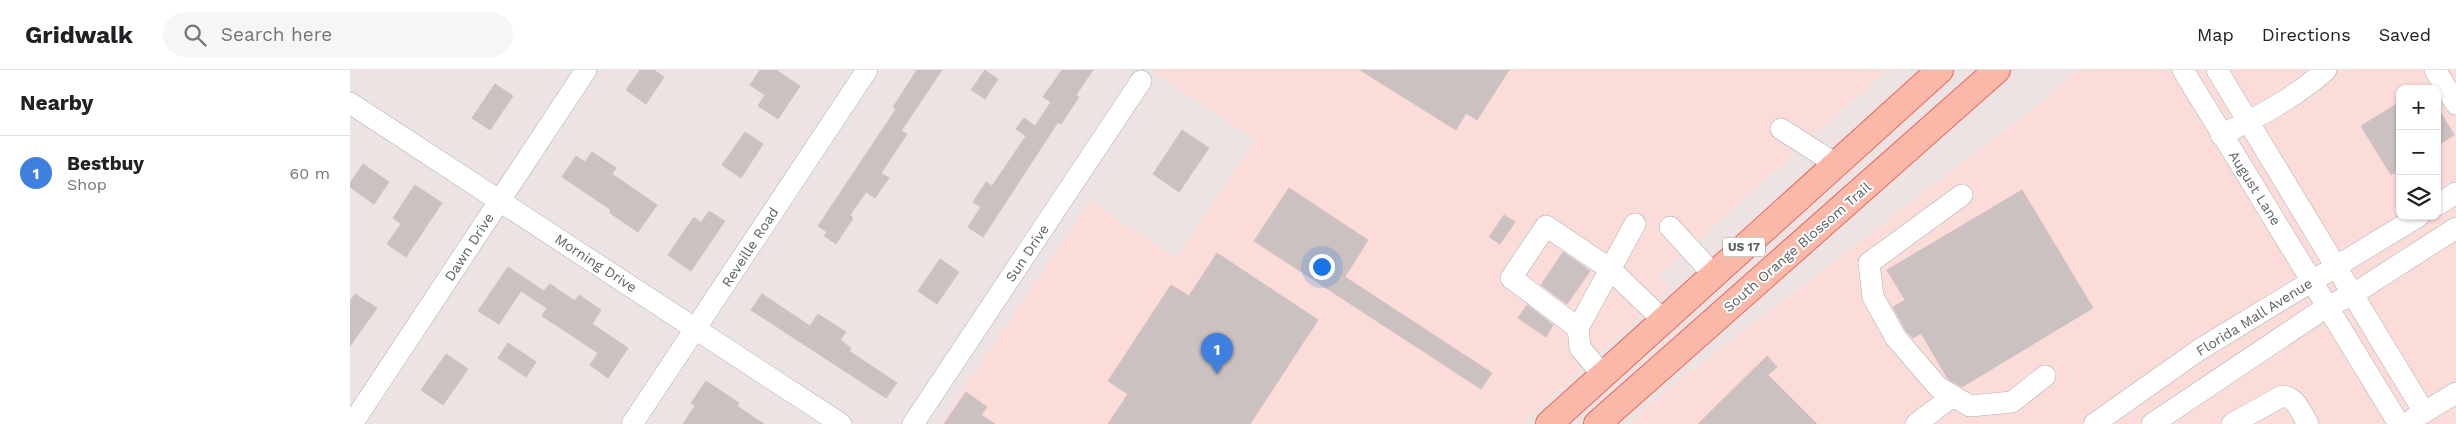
<!DOCTYPE html>
<meta charset="utf-8">
<style>
:root{--surface:#fff;--page:#f6f6f6;--text:#202124;--muted:#757577;--line:#e0e0e0;--accent:#2563eb}
body{margin:0;font-family:"Work Sans",sans-serif;background:var(--page);color:var(--text)}
.controls{position:absolute;right:15px;top:15px;display:grid;overflow:hidden;border-radius:10px;box-shadow:0 1px 4px #0004}
.controls button{width:45px;height:45px;display:grid;place-items:center;padding:0;border:0;border-bottom:1px solid var(--line);background:var(--surface);color:var(--text);font:25px sans-serif}
.you{position:absolute;left:971px;top:196px;width:18px;height:18px;margin:-12px;border:4px solid #fff;border-radius:50%;background:#1a73e8;box-shadow:0 0 0 8px #1a73e833}
.badge{display:grid;place-items:center;width:32px;height:32px;border-radius:50%;background:var(--accent);color:#fff;font-size:16px;font-weight:700}
.pin{position:absolute;translate:-50% -41px;filter:drop-shadow(0 1px 2px #0008)}
.pin::after{content:'';position:absolute;top:26px;width:18px;height:15px;background:inherit;clip-path:polygon(0 0,100% 0,50% 100%)}
.list{margin:0;padding:0;list-style:none}
h2{display:flex;justify-content:space-between;align-items:center;height:65px;margin:0;padding:0 20px;font-size:21px}
h2 small{font-size:16px;font-weight:400;color:var(--muted)}
.list li{display:grid;grid-template-columns:32px 1fr auto;gap:15px;align-items:center;box-sizing:border-box;height:75px;padding:0 20px;border-top:1px solid var(--line)}
.list b{display:block;font-size:19px;white-space:nowrap}
.list p{margin:0;font-size:16px;white-space:nowrap;color:var(--muted)}
.list em{font-size:16px;font-style:normal;color:var(--muted)}
.icon{flex:none;width:28px;height:28px;fill:none;stroke:currentColor;stroke-width:2;stroke-linecap:round;stroke-linejoin:round}
.map{position:relative;flex:none;width:2106px;height:354px;overflow:hidden}
header{display:flex;align-items:center;gap:30px;box-sizing:border-box;height:70px;padding:0 25px;background:var(--surface);border-bottom:1px solid var(--line)}
header strong{font-size:24px}
nav{display:flex;gap:28px;margin-inline-start:auto;font-size:18px}
.search{width:350px;height:45px;background:var(--page);display:flex;align-items:center;gap:12px;box-sizing:border-box;padding:0 18px;border-radius:28px;color:var(--muted);font-size:19px}
main{display:flex}
aside{flex:1;background:var(--surface)}
.map>svg:first-child{display:block}
.commercial{fill:#fcdcd8;fill-rule:evenodd}
.building{fill:#cac1c0;stroke:#d1c1c1}
.lines{fill:none;stroke-linecap:round;stroke-linejoin:round}
.minor-casing{stroke:#abb2b2;stroke-width:22}
.major-casing{stroke:#e9675e;stroke-width:28}
.minor{stroke:#fff;stroke-width:21}
.major{stroke:#fab8a9;stroke-width:26}
.labels{text-anchor:middle;stroke-width:4;stroke-linejoin:round;paint-order:stroke}
.shield{fill:#fff;stroke:#8c9190;stroke-width:1}
.shield-label{font-size:12px;font-weight:bold;fill:#5a6261}
.street-label{font-size:14px;fill:#5a6261;stroke:#fff}
</style>
<header>
<strong>Gridwalk</strong>
<div class="search"><svg class="icon" aria-label="search" viewBox="0 0 24 24"><circle cx="10" cy="10" r="6"/><path d="M15 15l6 6"/></svg>Search here</div>
<nav><a>Map</a><a>Directions</a><a>Saved</a></nav>
</header>
<main>
<aside>
<h2>Nearby<small></small></h2>
<ul class="list">
<li><span class="badge" style="background:#3f7fe0">1</span><div><b>Bestbuy</b><p>Shop</p></div><em>60 m</em></li>
</ul>
</aside>
<div class="map">
<svg width="2106" height="354" viewBox="0 0 2106 354">
<rect width="100%" height="100%" fill="#ece3e2"/>
<path class="commercial" d="M800,0H1536L1307,207L1322,218L1171,354H591L740,131L826,188L906,70Z
M1727,0H2106V354H1279L1312,324L1694,30ZM2050,19H2087V146H2050Z"/>
<path class="building" d="M290,0H304L314,7L296,34L276,20Z
M410,0H426L450,16L428,49L408,36L415,25L400,15Z
M567,0H592L551,61L557,64L531,103L539,108L525,128L516,122L500,145L503,148L486,174L474,166L477,162L468,156L546,39L543,37Z
M635,0L648,9L635,29L621,20Z
M712,0H743L726,25L729,27L711,54L708,52L633,167L618,157L631,137L623,132L636,112L642,116L676,66L666,59L674,48L685,56L701,32L693,27Z
M1010,0H1159L1127,50L1116,43L1106,60Z
M145,14L163,26L140,60L122,48Z
M2050,32V100L2041,105L2011,56Z
M2087,36L2104,65L2087,76Z
M832,60L859,78L829,122L803,104Z
M395,62L413,74L391,108L372,95Z
M242,82L266,98L262,104L307,135L288,162L260,143L261,140L212,107L226,86L235,92Z
M13,94L39,112L24,134L0,117V113Z
M65,115L92,133L56,187L37,174L51,154L43,148Z
M939,118L1018,170L995,207L1142,303L1131,319L904,171Z
M1672,120L1743,238L1612,317L1598,309L1571,263L1563,268L1556,261L1543,237L1555,230L1537,200Z
M359,141L375,151L341,201L318,185L344,147L351,153Z
M1154,145L1165,152L1150,174L1139,167Z
M1213,182L1240,201L1217,234L1191,215Z
M867,183L968,250L900,354H758L778,324L758,311L821,215L839,226Z
M590,189L609,202L587,234L568,221Z
M158,197L194,221L200,214L225,231L229,225L251,240L242,254L278,278L258,308L240,295L248,283L192,246L197,238L171,221L149,254L128,241Z
M5,224L27,238L0,276V231Z
M412,224L460,256L468,244L496,262L490,270L501,278L499,281L547,313L536,328L401,240Z
M1177,235L1203,255L1196,267L1168,248Z
M158,273L186,292L176,307L148,288Z
M96,284L118,299L93,335L71,320Z
M1417,286L1427,297L1418,305L1467,354H1348Z
M356,311L389,333L387,336L414,354H333L345,336L341,333Z
M616,322L637,337L631,345L645,354H594Z"/>
<g class="lines">
<defs>
<path id="minor" d="M1833,0L2049,354
M1867,0L2074,342
M2085,0L2106,34
M0,33L491,354
M1431,59L1486,94
M1871,65C1908,47 1946,27 1976,0
M1612,125L1519,193L1523,227L1546,268L1588,317L1620,336L1662,332L1695,306
M2087,135L2106,123
M1320,157L1363,204
M1228,258L1285,154
M1253,305L1230,278L1228,258L1161,208L1196,156L1260,199L1313,250
M2063,349L2106,323
M2,354L236,0
M282,354L517,0
M563,354L791,11
M1566,354L1603,326
M1744,354L1849,280L2069,146
M1802,354L1978,236L2002,225L2106,158
M1882,354L1932,326C1947,327 1951,343 1958,354"/>
<path id="major" d="M1199,354L1590,0
M1247,354L1647,0"/>
</defs>
<use href="#minor" class="minor-casing"/>
<use href="#major" class="major-casing"/>
<use href="#minor" class="minor"/>
<use href="#major" class="major"/>
</g>
<g class="labels">
<rect class="shield" x="1373" y="167.5" width="42" height="19" rx="4"/>
<g class="shield-label">
<text x="1394" y="181">US 17</text>
</g>
<g class="street-label">
<text transform="translate(1905 118) rotate(58)" y="5">August Lane</text>
<text transform="translate(119 177) rotate(-57)" y="5">Dawn Drive</text>
<text transform="translate(400 177) rotate(-57)" y="5">Reveille Road</text>
<text transform="translate(1447 177) rotate(-41)" y="5">South Orange Blossom Trail</text>
<text transform="translate(677 183) rotate(-56)" y="5">Sun Drive</text>
<text transform="translate(246 193) rotate(33)" y="5">Morning Drive</text>
<text transform="translate(1904 247) rotate(-32)" y="5">Florida Mall Avenue</text>
</g>
</g>
</svg>
<div class="controls">
<button>+</button>
<button>−</button>
<button><svg class="icon" aria-label="layers" viewBox="0 0 24 24"><path d="M12 4l9 5-9 5-9-5zM3 14l9 5 9-5"/></svg></button>
</div>
<div class="you"></div>
<div class="pin badge" style="left:867px;top:304px;background:#3f7fe0">1</div>
</div>
</main>
